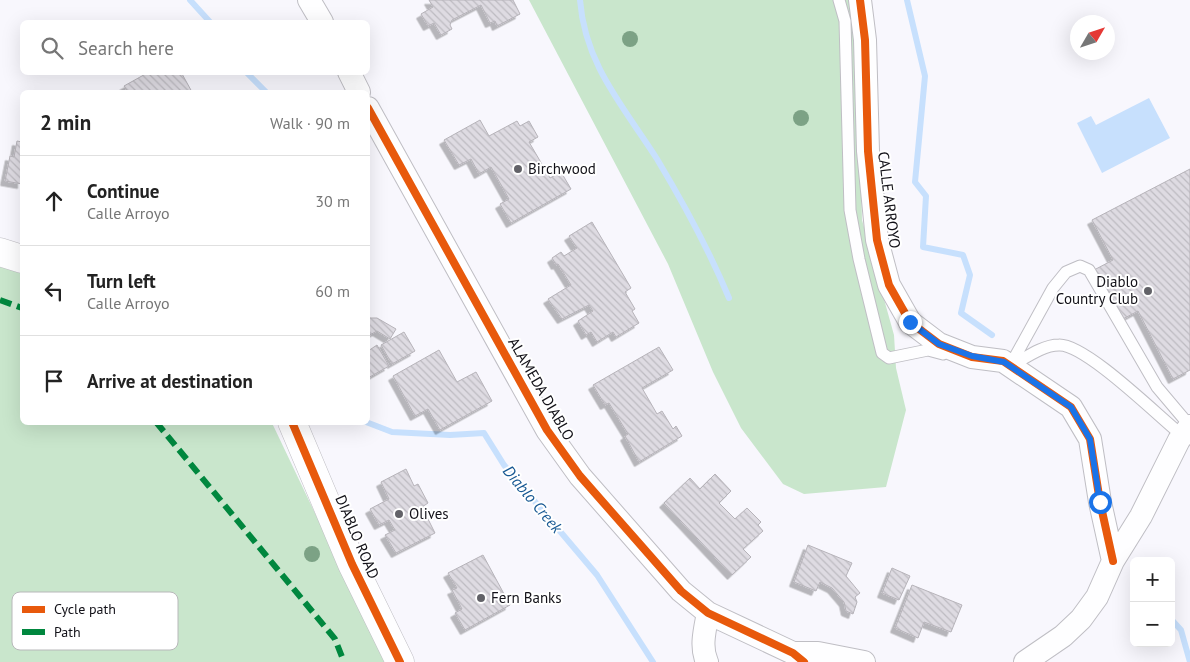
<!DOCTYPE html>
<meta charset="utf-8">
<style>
:root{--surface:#fff;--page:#f2f2f2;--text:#222;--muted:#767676;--line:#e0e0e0}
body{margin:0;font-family:"PT Sans",sans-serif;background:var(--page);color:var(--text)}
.controls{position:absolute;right:15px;bottom:15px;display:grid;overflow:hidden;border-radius:8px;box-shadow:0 5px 20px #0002}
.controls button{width:45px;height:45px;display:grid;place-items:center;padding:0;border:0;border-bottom:1px solid var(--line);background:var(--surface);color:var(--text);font:25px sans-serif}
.compass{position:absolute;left:1070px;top:15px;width:45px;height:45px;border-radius:50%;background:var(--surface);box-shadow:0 5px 20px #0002;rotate:51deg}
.stop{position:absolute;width:15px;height:15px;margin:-11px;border:4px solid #1a73e8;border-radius:50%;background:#fff}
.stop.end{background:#1a73e8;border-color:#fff;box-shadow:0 1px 5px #0008}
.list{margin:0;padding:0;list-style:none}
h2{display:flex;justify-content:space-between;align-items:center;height:65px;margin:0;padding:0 20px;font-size:21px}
h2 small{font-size:16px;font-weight:400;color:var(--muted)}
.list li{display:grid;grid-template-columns:32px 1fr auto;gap:15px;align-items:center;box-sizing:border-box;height:90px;padding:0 20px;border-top:1px solid var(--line)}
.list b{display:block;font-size:19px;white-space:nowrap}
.list p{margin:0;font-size:16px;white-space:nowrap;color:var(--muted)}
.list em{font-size:16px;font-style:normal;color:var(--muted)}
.icon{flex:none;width:28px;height:28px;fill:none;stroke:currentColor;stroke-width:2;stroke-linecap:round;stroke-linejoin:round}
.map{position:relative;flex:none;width:1190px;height:662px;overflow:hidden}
.search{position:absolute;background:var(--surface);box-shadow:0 5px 20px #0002;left:20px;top:20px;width:350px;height:55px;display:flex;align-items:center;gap:12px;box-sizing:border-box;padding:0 18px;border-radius:8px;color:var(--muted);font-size:19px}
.panel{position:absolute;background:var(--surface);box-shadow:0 5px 20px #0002;left:20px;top:90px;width:350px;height:335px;border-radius:8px}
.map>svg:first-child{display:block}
.green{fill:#c9e6cc}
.water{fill:#c7e0fd}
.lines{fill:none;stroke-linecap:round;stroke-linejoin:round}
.stream{stroke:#c7e0fd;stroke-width:6}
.building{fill:url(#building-back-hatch);stroke:#b6b3b9;filter:url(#shadow)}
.lane-casing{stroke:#bfbec4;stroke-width:13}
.street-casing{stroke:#bfbec4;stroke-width:24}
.secondary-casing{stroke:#bfbec4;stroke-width:29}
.lane{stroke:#fefeff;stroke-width:11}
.street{stroke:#fefeff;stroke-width:22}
.secondary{stroke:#fefeff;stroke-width:28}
.quiet{stroke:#00873e;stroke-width:6;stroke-dasharray:12 6;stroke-linecap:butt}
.cycleway-casing{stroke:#fff;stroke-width:11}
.cycleway{stroke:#e8590c;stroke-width:8}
.tree{fill:#7ca285}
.route{stroke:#1a73e8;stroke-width:6}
.poi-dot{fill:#626268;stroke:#fff;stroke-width:2}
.labels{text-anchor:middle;stroke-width:4;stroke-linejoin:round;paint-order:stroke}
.poi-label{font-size:15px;fill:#121118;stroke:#fff;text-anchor:start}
.street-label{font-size:15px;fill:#121118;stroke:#fff}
.water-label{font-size:16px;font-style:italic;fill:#185993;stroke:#fff}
.key{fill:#fff;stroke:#b8b8ba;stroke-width:1}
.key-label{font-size:14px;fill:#121118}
</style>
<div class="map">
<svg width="1190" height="662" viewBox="0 0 1190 662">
<defs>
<pattern id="building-back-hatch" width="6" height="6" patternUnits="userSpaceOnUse" patternTransform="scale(1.25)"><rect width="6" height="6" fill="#dedbe2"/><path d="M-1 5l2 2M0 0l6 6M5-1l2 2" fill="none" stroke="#bdbbc1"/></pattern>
<filter id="shadow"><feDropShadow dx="-4.5" dy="4.5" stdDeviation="0" flood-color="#0004"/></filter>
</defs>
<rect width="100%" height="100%" fill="#f8f7fd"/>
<path class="green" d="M529,0H856L862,220L894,335L896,368L906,410L886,487L804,494L783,484L741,428L713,372L668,264Z
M0,264L22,271V422L272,423L386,662H0Z"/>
<path class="water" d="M1149,98L1170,138L1102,173L1077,123L1091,116L1096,125Z"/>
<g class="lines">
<path class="stream" d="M190,0L210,22
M580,0C585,65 624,107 657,159C684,204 709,250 729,298
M907,0L925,76L915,182L926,196L923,247L963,255L970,275L961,313L992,335
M246,72L266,92
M366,422L392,432L450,435L484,433L504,465L597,575L653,662
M1171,619L1181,630L1190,662"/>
</g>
<path class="building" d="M429,0H513L520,14L497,26L495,21L490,23L481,5L452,20L450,25L452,29L441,35L434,23L428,26L421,14L433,7Z
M149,72H181L192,92H128L124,86Z
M480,120L489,136L517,121L520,126L529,121L538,137L529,142L550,178L561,172L571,189L511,223L500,204L509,199L491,167L479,174L471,159L459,165L444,140Z
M17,141L22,142V184L5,181L10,156L14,157Z
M1190,169V370L1173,379L1138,311L1121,320L1094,270L1113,260L1092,220Z
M592,222L631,288L625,292L635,309L632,311L639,323L616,337L613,332L597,342L591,332L586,335L578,321L593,311L589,305L562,319L548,299L571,285L558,264L556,265L552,258L561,252L564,256L577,248L569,236Z
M368,314L370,318H377L396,329L390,339L377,331L368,336Z
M404,332L415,351L392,364L381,345Z
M377,345L389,366L368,378V351Z
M659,347L673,370L642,388L657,414L662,411L673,429L676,426L682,436L639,462L625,436L628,434L609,403L605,405L593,385Z
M439,350L457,382L476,372L492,401L440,430L428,409L415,416L393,376Z
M406,469L414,486L418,484L428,503L422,507L435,533L396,553L385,535L395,530L389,520L379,525L370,509L389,499L381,482Z
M715,474L731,491L719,503L735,519L747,508L761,522L758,525L763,531L743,549L751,557L732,575L664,503L690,478L700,489Z
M808,545L852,563L846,576L860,593L855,597L857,602L853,614L846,611L844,602L832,588L820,582L816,591L794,582Z
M483,555L510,605L465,630L455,613L462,609L452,590L457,588L448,573Z
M892,568L910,576L899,600L882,593Z
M912,585L962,605L951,632L924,622L918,638L895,628Z"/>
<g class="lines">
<defs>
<path id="lane" d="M839,0L845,21L850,210L859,259L882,353L889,358L928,350L943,354
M1010,366L1053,288L1066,272L1080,266L1089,270L1157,387L1190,426
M1009,367C1024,359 1042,345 1059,345C1086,344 1159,417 1183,436"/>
<path id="street" d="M309,0L322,22
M860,0L865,40L868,151L877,240L889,285L910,322L939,344L972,357L1003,361L1071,407L1090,439L1100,502L1113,561
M349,72L359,92
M368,108L547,430L580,476L681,591L708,613L793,653L804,662
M793,653H818L864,662
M707,662C700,647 705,629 708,613
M1025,662L1063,636L1081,619L1097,597L1113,561L1141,516L1179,440L1190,426"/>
<path id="secondary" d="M0,252L22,259
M292,422L352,564L400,662"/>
</defs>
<use href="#lane" class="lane-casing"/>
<use href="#street" class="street-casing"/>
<use href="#secondary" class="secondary-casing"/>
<use href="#lane" class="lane"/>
<use href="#street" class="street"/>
<use href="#secondary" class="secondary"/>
<path class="quiet" d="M0,300L22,308
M156,422L335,639L344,662"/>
<defs>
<path id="cycleway" d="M860,0L865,40L868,151L877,240L889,285L910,322L939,344L972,357L1003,361L1071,407L1090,439L1100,502L1113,561
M368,108L547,430L580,476L681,591L708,613L793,653L804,662
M292,422L352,564L400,662"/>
</defs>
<use href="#cycleway" class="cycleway-casing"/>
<use href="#cycleway" class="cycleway"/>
</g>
<g class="tree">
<circle cx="630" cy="39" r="8"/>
<circle cx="801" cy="118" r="8"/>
<circle cx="312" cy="554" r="8"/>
</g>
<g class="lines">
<path class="route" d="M910,322L939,344L972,356L1004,362L1071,407L1090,439L1100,502"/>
</g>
<g class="poi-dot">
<circle cx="518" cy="169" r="5"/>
<circle cx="1148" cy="291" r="5"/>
<circle cx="399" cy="514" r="5"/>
<circle cx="481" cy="598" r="5"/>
</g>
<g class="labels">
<g class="poi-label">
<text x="528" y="174">Birchwood</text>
<text x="1138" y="287" text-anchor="end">Diablo<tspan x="1138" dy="17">Country Club</tspan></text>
<text x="409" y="519">Olives</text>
<text x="491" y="603">Fern Banks</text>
</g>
<g class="street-label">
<text transform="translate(889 200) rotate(83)" y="5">CALLE ARROYO</text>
<text transform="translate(541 389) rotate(60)" y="5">ALAMEDA DIABLO</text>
<text transform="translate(357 537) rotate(67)" y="5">DIABLO ROAD</text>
</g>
<g class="water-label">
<text transform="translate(533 499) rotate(50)" y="6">Diablo Creek</text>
</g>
</g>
<rect x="12" y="592" width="166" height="58" rx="8" class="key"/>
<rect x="22" y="606" width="23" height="7" fill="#e8590c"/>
<rect x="22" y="629" width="23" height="6" fill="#00873e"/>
<g class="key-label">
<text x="54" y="614">Cycle path</text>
<text x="54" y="637">Path</text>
</g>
</svg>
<div class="controls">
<button>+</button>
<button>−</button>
</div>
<svg class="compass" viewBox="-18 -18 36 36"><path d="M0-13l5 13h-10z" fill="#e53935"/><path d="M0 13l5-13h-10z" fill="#767676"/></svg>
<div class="stop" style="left:1100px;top:502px"></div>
<div class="stop end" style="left:910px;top:322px"></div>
<div class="search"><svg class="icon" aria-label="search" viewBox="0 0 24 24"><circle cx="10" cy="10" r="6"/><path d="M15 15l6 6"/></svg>Search here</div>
<section class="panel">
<h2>2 min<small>Walk · 90 m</small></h2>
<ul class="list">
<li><svg class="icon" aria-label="ahead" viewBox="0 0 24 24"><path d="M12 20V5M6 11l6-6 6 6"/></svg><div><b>Continue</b><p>Calle Arroyo</p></div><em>30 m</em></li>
<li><svg class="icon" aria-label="left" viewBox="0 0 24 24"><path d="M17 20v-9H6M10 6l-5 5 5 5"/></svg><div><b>Turn left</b><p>Calle Arroyo</p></div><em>60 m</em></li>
<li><svg class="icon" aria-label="arrive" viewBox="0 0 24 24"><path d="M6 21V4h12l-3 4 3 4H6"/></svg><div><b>Arrive at destination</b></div></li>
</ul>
</section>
</div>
